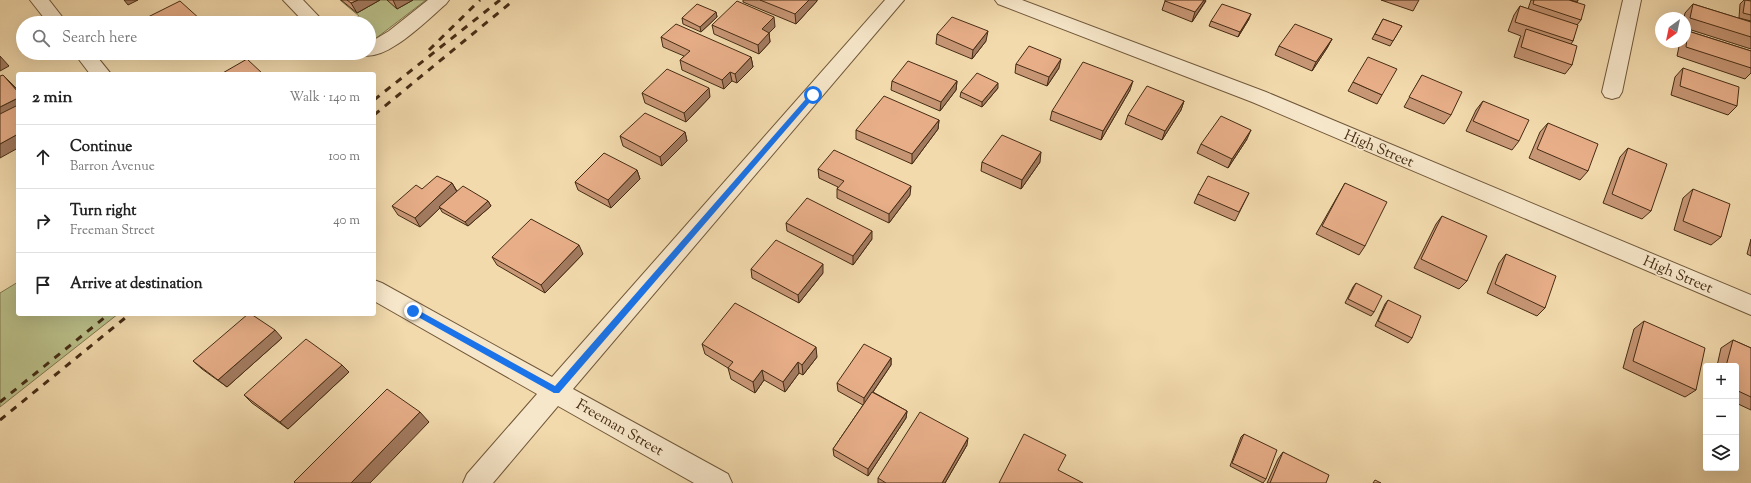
<!DOCTYPE html>
<meta charset="utf-8">
<style>
:root{--surface:#fff;--page:#f2f2f2;--text:#222;--muted:#767676;--line:#e0e0e0}
body{margin:0;font-family:"Sorts Mill Goudy",serif;background:var(--page);color:var(--text)}
.controls{position:absolute;right:12px;bottom:12px;display:grid;overflow:hidden;border-radius:4px;box-shadow:0 4px 16px #0002}
.controls button{width:36px;height:36px;display:grid;place-items:center;padding:0;border:0;border-bottom:1px solid var(--line);background:var(--surface);color:var(--text);font:20px sans-serif}
.compass{position:absolute;left:1655px;top:12px;width:36px;height:36px;border-radius:50%;background:var(--surface);box-shadow:0 4px 16px #0002;rotate:213deg}
.stop{position:absolute;width:12px;height:12px;margin:-9px;border:3px solid #1a73e8;border-radius:50%;background:#fff}
.stop.end{background:#1a73e8;border-color:#fff;box-shadow:0 1px 4px #0008}
.list{margin:0;padding:0;list-style:none}
h2{display:flex;justify-content:space-between;align-items:center;height:52px;margin:0;padding:0 16px;font-size:17px}
h2 small{font-size:13px;font-weight:400;color:var(--muted)}
.list li{display:grid;grid-template-columns:26px 1fr auto;gap:12px;align-items:center;box-sizing:border-box;height:64px;padding:0 16px;border-top:1px solid var(--line)}
.list b{display:block;font-size:15px;white-space:nowrap}
.list p{margin:0;font-size:13px;white-space:nowrap;color:var(--muted)}
.list em{font-size:13px;font-style:normal;color:var(--muted)}
.icon{flex:none;width:22px;height:22px;fill:none;stroke:currentColor;stroke-width:2;stroke-linecap:round;stroke-linejoin:round}
.map{position:relative;flex:none;width:1751px;height:483px;overflow:hidden}
.search{position:absolute;background:var(--surface);box-shadow:0 4px 16px #0002;left:16px;top:16px;width:360px;height:44px;display:flex;align-items:center;gap:10px;box-sizing:border-box;padding:0 14px;border-radius:22px;color:var(--muted);font-size:15px}
.panel{position:absolute;background:var(--surface);box-shadow:0 4px 16px #0002;left:16px;top:72px;width:360px;height:244px;border-radius:4px}
.map>svg:first-child{display:block}
.green{fill:#bac08a;stroke:#80764f}
.lines{fill:none;stroke-linecap:round;stroke-linejoin:round}
.minor-casing{stroke:#71583a;stroke-width:2}
.minor{fill:#f7e7ca;fill-rule:evenodd}
.rail{stroke:#462c14;stroke-width:3;stroke-dasharray:7 7;stroke-linecap:butt}
.wall{fill:#c79675;stroke:#462c14}
.shaded-wall{fill:#a27a5f;stroke:#462c14}
.building{fill:#e7ae88;stroke:#462c14}
.route{fill:#1a73e8}
.labels{text-anchor:middle;stroke-width:3.5;stroke-linejoin:round;paint-order:stroke}
.street-label{font-size:15px;fill:#462c14;stroke:#f7e7ca}
</style>
<div class="map">
<svg width="1751" height="483" viewBox="0 0 1751 483">
<rect width="100%" height="100%" fill="#f2daad"/>
<filter id="stains"><feTurbulence type="fractalNoise" baseFrequency=".005" numOctaves="4"/><feColorMatrix values="0 0 0 0 .2 0 0 0 0 .09 0 0 0 0 .02 0 0 0 .5 -.17"/></filter>
<radialGradient id="worn" r=".72"><stop offset=".6" stop-color="#630" stop-opacity="0"/><stop offset="1" stop-color="#630" stop-opacity=".3"/></radialGradient>
<path class="green" d="M340,0H426L375,39L369,40V23H348L359,16Z
M18,282V314H118L0,407V293Z"/>
<g class="lines">
<defs>
<path id="minor" d="M30,0H49L67,23H48Z
M283,0H303L325,23H305Z
M428,0H449L446,4C428,19 387,62 362,55L361,53H369V43L389,31Z
M885,0H904L573,389L728,474L732,483H694L558,406L493,483H463L467,474L537,394L374,301V280L382,283L552,377Z
M995,0H1022L1266,92L1751,295V315L1252,102L998,4Z
M1623,0H1641L1622,92L1619,97L1612,99L1605,97L1602,92Z
M74,53H94L111,74H90Z"/>
</defs>
<use href="#minor" class="minor-casing"/>
<use href="#minor" class="minor"/>
<path class="rail" d="M429,50L480,0
M374,100L500,0
M374,115L514,0
M0,402L109,314
M0,420L130,314"/>
</g>
<path class="wall" d="M341,0H380L357,13Z
M387,0H413L397,9Z
M743,0H817V1L796,24L743,2Z
M1381,0H1419L1413,11Z
M1531,0H1578L1577,2L1581,20L1577,25L1573,41L1571,44L1572,65L1565,74L1514,57L1520,38L1521,36L1508,31L1514,15L1520,6L1528,9Z
M1744,0L1751,1V21L1739,18L1740,4Z
M1165,1H1206L1192,22L1162,10Z
M1693,4L1751,22V49L1685,28V18H1684L1685,13Z
M716,12L717,17L701,32L683,24L682,18Z
M1249,19L1238,37L1209,26L1211,21Z
M1383,19L1402,26L1390,46L1372,39Z
M712,25L775,27L769,33L770,42L759,54L714,34Z
M1688,31L1751,51V73L1745,79L1677,56L1680,42H1685V35Z
M937,34L986,41L972,59L936,44Z
M661,37L751,57L753,67L737,83L732,81L724,89L682,70L680,60L684,56L663,47Z
M1332,39L1327,48L1312,71L1275,55L1279,46Z
M1016,64L1059,68L1047,86L1015,73Z
M1683,68L1737,106L1728,115L1671,95L1675,77Z
M1422,75L1451,115L1444,124L1404,107Z
M892,81H957L956,90L940,111L891,90Z
M1353,82L1382,95L1377,104L1348,91Z
M998,88L982,107L960,97L961,92Z
M1130,90L1101,140L1050,120L1052,111Z
M642,93L710,97L686,122L645,103Z
M1184,101L1181,110L1162,140L1125,124L1128,115Z
M1483,101L1519,141L1512,150L1466,131L1476,110Z
M939,120L938,129L912,164L856,139V130Z
M1548,123L1588,171L1580,180L1529,158L1540,132Z
M685,132L687,141L662,166L623,146L620,136Z
M1247,139L1228,168L1197,153L1201,144Z
M1628,148L1651,211L1642,219L1603,203L1620,157Z
M982,162H1040L1021,189L981,171Z
M818,169L910,195L889,223L837,198V189L838,187L819,178Z
M637,170L640,179L611,208L578,190L575,182Z
M452,183L457,191L488,201L491,206L468,226L442,212L440,208L420,227L398,215L392,206L422,189Z
M1345,183L1365,246L1359,255L1316,234Z
M1693,189L1721,237L1711,245L1674,230L1683,198Z
M1249,193L1235,221L1194,203L1198,194Z
M1442,216L1467,281L1459,289L1414,268L1436,224Z
M786,223L872,239L853,265L787,231Z
M1751,239V256L1747,254Z
M583,254L545,293L497,265L492,257Z
M1506,254L1545,308L1537,316L1487,293L1499,263Z
M751,269L823,273L799,303L752,278Z
M1356,283L1374,312L1371,316L1345,303L1353,287Z
M1388,300L1412,338L1408,343L1375,326L1385,304Z
M1644,321L1696,390L1685,397L1623,368L1634,329Z
M282,338L227,387L202,369L193,361Z
M1733,340L1751,348V410L1736,403V366H1717L1721,348Z
M702,344L817,357L803,375L799,373L785,392L764,380L755,393L731,379L728,368L705,354Z
M891,358V365L873,392L907,411L906,418L868,476L834,456L833,449L863,405L838,391L837,383Z
M349,372L288,429L252,403L244,395Z
M1244,434L1266,479L1263,483L1230,466L1241,437Z
M967,445L945,483H878V478Z
M1283,452L1326,483H1267L1278,459Z"/>
<path class="shaded-wall" d="M124,0H138L128,5Z
M358,0H380L357,13L351,3Z
M393,0H413L397,9Z
M809,0H817V1L796,24L795,14Z
M1204,0H1206L1192,22L1195,12Z
M716,12L717,17L701,32L700,27Z
M1251,14L1249,19L1238,37L1240,32Z
M774,17L775,27L769,33L770,42L759,54L758,45L762,29Z
M201,20L203,23H196Z
M988,31L986,41L972,59L973,50Z
M1332,39L1327,48L1312,71L1316,62Z
M0,56L9,66L0,71Z
M751,57L753,67L737,83L735,74Z
M1061,59L1059,68L1047,86L1049,77Z
M730,72L732,81L724,89L722,80Z
M3,75L18,90V92Z
M957,81L956,90L940,111L941,102Z
M1133,81L1130,90L1101,140L1103,131Z
M998,83V88L982,107V102Z
M709,88L710,97L686,122L684,113Z
M18,98V112L0,121V107Z
M1184,101L1181,110L1162,140L1165,131Z
M939,120L938,129L912,164V154Z
M1251,130L1247,139L1228,168L1232,159Z
M685,132L687,141L662,166L660,157Z
M18,134V148L0,158V144Z
M1041,152L1040,162L1021,189L1022,180Z
M637,170L640,179L611,208L608,200Z
M452,183L457,192L439,207L440,208L420,227L415,218Z
M911,186L910,195L889,223V214Z
M488,201L491,206L468,226L465,222Z
M872,231V239L853,265V256Z
M579,245L583,254L545,293L541,285Z
M823,264V273L799,303L798,295Z
M275,330L282,338L227,387L218,380Z
M816,347L817,357L803,375L802,365Z
M891,358V365L864,405V398Z
M798,362L799,373L785,392L783,382Z
M342,365L349,372L288,429L280,422Z
M762,370L764,380L755,393L753,382Z
M907,411L906,418L868,476V469Z
M420,412L429,422L370,483H351Z
M968,438L967,445L945,483H942Z"/>
<path class="building" d="M347,0H358L351,3Z
M760,0H809L795,14Z
M1165,0H1204L1195,12L1165,1Z
M1534,0H1569L1585,5L1581,20L1533,4Z
M1570,0H1578L1577,2Z
M1745,0L1751,1V15L1743,13Z
M180,1L201,20L196,23H149L144,19Z
M737,1L774,17L762,29L769,33L758,45L712,25Z
M697,4L716,12L700,27L682,18Z
M1222,4L1251,14L1240,32L1211,21Z
M1693,4L1751,22V37L1690,18Z
M1520,6L1578,25L1573,41L1515,22Z
M952,17L988,31L973,50L937,34Z
M1383,19L1402,26L1393,41L1375,34Z
M676,24L751,57L735,74L730,72L722,80L680,60L690,51L661,37Z
M1295,24L1332,39L1316,62L1279,46Z
M1526,29L1577,46L1572,65L1521,47Z
M1688,31L1751,51V68L1686,47Z
M1029,46L1061,59L1049,77L1016,64Z
M1368,57L1397,69L1382,95L1353,82Z
M247,59L263,74H221Z
M908,61L957,81L941,102L892,81Z
M1083,62L1133,81L1103,131L1052,111Z
M1683,68L1739,87L1737,106L1680,86Z
M667,69L709,88L684,113L642,93Z
M977,73L998,83L982,102L961,92Z
M3,75L18,92V98L0,107V76Z
M1422,75L1462,92L1451,115L1409,97Z
M1147,86L1184,101L1165,131L1128,115Z
M884,96L939,120L912,154L856,130Z
M1483,101L1529,120L1519,141L1473,121Z
M18,105V134L0,144V114Z
M645,113L685,132L660,157L620,136Z
M1221,116L1251,130L1232,159L1201,144Z
M1548,123L1598,144L1588,171L1537,149Z
M1002,135L1041,152L1022,180L982,162Z
M1628,148L1667,164L1651,211L1612,194Z
M834,150L911,186L889,214L837,189L844,181L818,169Z
M604,153L637,170L608,200L575,182Z
M437,176L452,183L415,218L392,206L416,185L422,189Z
M1208,176L1249,193L1239,212L1198,194Z
M1345,183L1387,202L1365,246L1322,226Z
M463,186L488,201L465,222L439,207Z
M1693,189L1730,204L1721,237L1683,221Z
M807,198L872,231L853,256L786,223Z
M1442,216L1487,236L1467,281L1421,259Z
M531,219L579,245L541,285L492,257Z
M776,240L823,264L798,295L751,269Z
M1506,254L1556,276L1545,308L1495,284Z
M1356,283L1382,296L1374,312L1348,299Z
M1388,300L1421,316L1412,338L1378,321Z
M735,303L816,347L802,365L798,362L783,382L762,370L753,382L728,368L733,362L702,344Z
M248,314H251L275,330L218,380L193,361Z
M1644,321L1705,348L1696,390L1633,361Z
M306,339L342,365L280,422L244,395Z
M1733,340L1751,348V397L1736,390V366H1726Z
M864,344L891,358L864,398L837,383Z
M387,389L420,412L351,483H295L294,482Z
M872,392L907,411L868,469L833,449Z
M920,412L968,438L942,483H886L878,478Z
M1024,434L1066,455L1058,470L1083,483H999Z
M1244,434L1277,450L1266,479L1232,463Z
M1283,452L1329,475L1326,483H1270Z
M1375,480L1381,483H1373Z"/>
<path class="route" d="M811,93L816,95L559,393H554L411,313V309H416L555,386Z"/>
<g class="labels">
<g class="street-label">
<text transform="translate(1379 148) rotate(23)" y="5">High Street</text>
<text transform="translate(1678 274) rotate(23)" y="5">High Street</text>
<text transform="translate(620 427) rotate(30)" y="5">Freeman Street</text>
</g>
</g>
<rect width="100%" height="100%" filter="url(#stains)"/>
<rect width="100%" height="100%" fill="url(#worn)"/>
</svg>
<div class="controls">
<button>+</button>
<button>−</button>
<button><svg class="icon" aria-label="layers" viewBox="0 0 24 24"><path d="M12 4l9 5-9 5-9-5zM3 14l9 5 9-5"/></svg></button>
</div>
<svg class="compass" viewBox="-18 -18 36 36"><path d="M0-13l5 13h-10z" fill="#e53935"/><path d="M0 13l5-13h-10z" fill="#767676"/></svg>
<div class="stop" style="left:813px;top:95px"></div>
<div class="stop end" style="left:413px;top:311px"></div>
<div class="search"><svg class="icon" aria-label="search" viewBox="0 0 24 24"><circle cx="10" cy="10" r="6"/><path d="M15 15l6 6"/></svg>Search here</div>
<section class="panel">
<h2>2 min<small>Walk · 140 m</small></h2>
<ul class="list">
<li><svg class="icon" aria-label="ahead" viewBox="0 0 24 24"><path d="M12 20V5M6 11l6-6 6 6"/></svg><div><b>Continue</b><p>Barron Avenue</p></div><em>100 m</em></li>
<li><svg class="icon" aria-label="right" viewBox="0 0 24 24"><path d="M7 20v-9h11M14 6l5 5-5 5"/></svg><div><b>Turn right</b><p>Freeman Street</p></div><em>40 m</em></li>
<li><svg class="icon" aria-label="arrive" viewBox="0 0 24 24"><path d="M6 21V4h12l-3 4 3 4H6"/></svg><div><b>Arrive at destination</b></div></li>
</ul>
</section>
</div>
